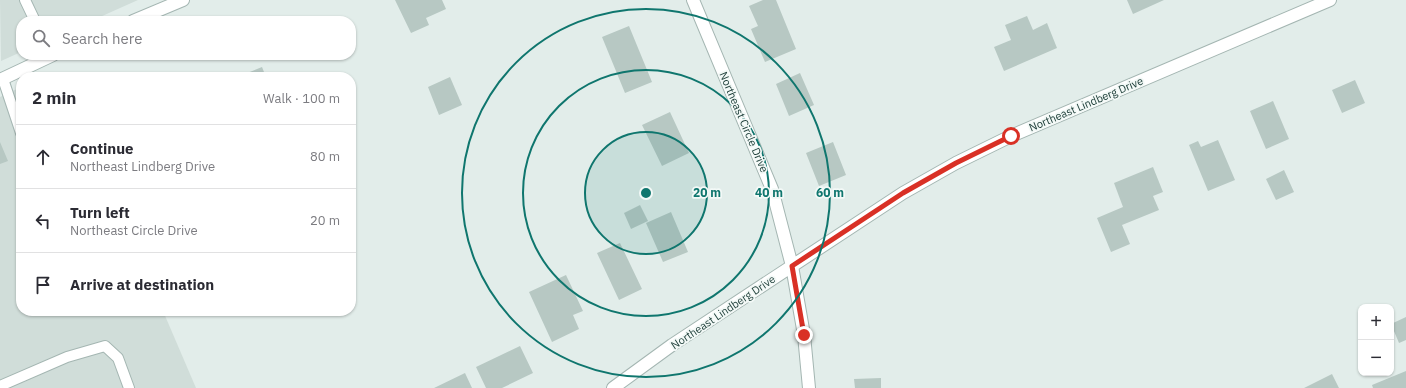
<!DOCTYPE html>
<meta charset="utf-8">
<style>
:root{--surface:#fff;--page:#f7f7f7;--text:#2b2b33;--muted:#7c7c81;--line:#e1e1e2}
body{margin:0;font-family:"IBM Plex Sans",sans-serif;background:var(--page);color:var(--text)}
.controls{position:absolute;right:12px;bottom:12px;display:grid;overflow:hidden;border-radius:8px;box-shadow:0 1px 3px #0004}
.controls button{width:36px;height:36px;display:grid;place-items:center;padding:0;border:0;border-bottom:1px solid var(--line);background:var(--surface);color:var(--text);font:20px sans-serif}
.stop{position:absolute;width:12px;height:12px;margin:-9px;border:3px solid #d93025;border-radius:50%;background:#fff}
.stop.end{background:#d93025;border-color:#fff;box-shadow:0 1px 4px #0008}
.list{margin:0;padding:0;list-style:none}
h2{display:flex;justify-content:space-between;align-items:center;height:52px;margin:0;padding:0 16px;font-size:17px}
h2 small{font-size:13px;font-weight:400;color:var(--muted)}
.list li{display:grid;grid-template-columns:26px 1fr auto;gap:12px;align-items:center;box-sizing:border-box;height:64px;padding:0 16px;border-top:1px solid var(--line)}
.list b{display:block;font-size:15px;white-space:nowrap}
.list p{margin:0;font-size:13px;white-space:nowrap;color:var(--muted)}
.list em{font-size:13px;font-style:normal;color:var(--muted)}
.icon{flex:none;width:22px;height:22px;fill:none;stroke:currentColor;stroke-width:2;stroke-linecap:round;stroke-linejoin:round}
.map{position:relative;flex:none;width:1406px;height:388px;overflow:hidden}
.search{position:absolute;background:var(--surface);box-shadow:0 1px 3px #0004;left:16px;top:16px;width:340px;height:44px;display:flex;align-items:center;gap:10px;box-sizing:border-box;padding:0 14px;border-radius:16px;color:var(--muted);font-size:15px}
.panel{position:absolute;background:var(--surface);box-shadow:0 1px 3px #0004;left:16px;top:72px;width:340px;height:244px;border-radius:16px}
.map>svg:first-child{display:block}
.built{fill:#d0ddd9}
.building{fill:#b7c8c3}
.lines{fill:none;stroke-linecap:round;stroke-linejoin:round}
.service-casing{stroke:#a4b6b2;stroke-width:12}
.minor-casing{stroke:#a4b6b2;stroke-width:14}
.tertiary-casing{stroke:#a4b6b2;stroke-width:14}
.service{stroke:#fff;stroke-width:10}
.minor{stroke:#fff;stroke-width:12}
.tertiary{stroke:#fff;stroke-width:12}
.route{stroke:#d93025;stroke-width:5}
.ring{fill:none;stroke:#0f766e;stroke-width:2}
.labels{text-anchor:middle;stroke-width:3.5;stroke-linejoin:round;paint-order:stroke}
.street-label{font-size:11px;fill:#20403b;stroke:#f3f9f7}
.centre{fill:#0f766e;stroke:#f3f9f7;stroke-width:2}
.ring-label{font-size:12px;text-anchor:middle;font-weight:bold;fill:#0f766e;stroke:#f3f9f7;stroke-width:3.5;stroke-linejoin:round;paint-order:stroke}
</style>
<div class="map">
<svg width="1406" height="388" viewBox="0 0 1406 388">
<rect width="100%" height="100%" fill="#e2edea"/>
<path class="built" d="M0,0H138L91,21H21V52L1,61Z
M21,87V311H163L196,388H0V97Z"/>
<path class="building" d="M395,0H442L446,9L426,18L429,25L411,33Z
M763,0H776L796,49L765,62L751,29L758,26L749,6Z
M1127,0H1164L1133,14Z
M1027,16L1033,30L1047,23L1057,48L1004,71L994,47L1011,40L1005,25Z
M629,26L652,82L625,93L602,37Z
M262,67L266,77H237Z
M800,73L814,105L789,116L776,84Z
M450,77L462,105L439,115L428,87Z
M1355,80L1365,103L1342,113L1332,90Z
M1273,101L1289,139L1266,149L1250,111Z
M670,112L689,153L662,166L642,125Z
M1218,140L1235,180L1208,191L1189,145L1198,141L1201,147Z
M0,142L8,161L0,164Z
M833,142L846,175L819,186L806,153Z
M1153,167L1163,192L1153,196L1159,210L1122,225L1130,244L1111,252L1097,218L1123,207L1114,183Z
M1284,170L1294,192L1276,200L1266,179Z
M640,205L648,221L631,229L624,213Z
M671,212L688,252L663,262L646,223Z
M620,243L642,289L619,300L597,253Z
M566,275L583,311L573,315L579,329L552,342L529,292Z
M1406,317V340L1399,343L1391,324Z
M520,346L533,373L502,388H486L476,367Z
M1406,371V388H1373L1372,385Z
M465,373L472,388H434Z
M1332,374L1339,388H1304Z
M881,378V388H855L854,379Z"/>
<g class="lines">
<defs>
<path id="service" d="M25,0L35,21
M3,79L21,133
M0,386L67,357L105,346L118,358L129,388"/>
<path id="minor" d="M693,0L772,189L792,266L804,335L809,388
M613,388L672,345L903,193L956,163L1011,136L1330,0"/>
<path id="tertiary" d="M133,21L183,0
M0,80L53,55"/>
</defs>
<use href="#service" class="service-casing"/>
<use href="#minor" class="minor-casing"/>
<use href="#tertiary" class="tertiary-casing"/>
<use href="#service" class="service"/>
<use href="#minor" class="minor"/>
<use href="#tertiary" class="tertiary"/>
</g>
<g class="lines">
<path class="route" d="M804,335L792,266L903,193L956,163L1011,136"/>
</g>
<circle cx="646" cy="193" r="61" fill="#0f766e" fill-opacity=".12"/>
<g class="ring">
<circle cx="646" cy="193" r="61"/>
<circle cx="646" cy="193" r="123"/>
<circle cx="646" cy="193" r="184"/>
</g>
<g class="labels">
<g class="street-label">
<text transform="translate(1086 104) rotate(-23)" y="4">Northeast Lindberg Drive</text>
<text transform="translate(744 122) rotate(67)" y="4">Northeast Circle Drive</text>
<text transform="translate(723 312) rotate(-34)" y="4">Northeast Lindberg Drive</text>
</g>
</g>
<circle cx="646" cy="193" r="6" class="centre"/>
<g class="ring-label">
<text x="707" y="197">20 m</text>
<text x="769" y="197">40 m</text>
<text x="830" y="197">60 m</text>
</g>
</svg>
<div class="controls">
<button>+</button>
<button>−</button>
</div>
<div class="stop" style="left:1011px;top:136px"></div>
<div class="stop end" style="left:804px;top:335px"></div>
<div class="search"><svg class="icon" aria-label="search" viewBox="0 0 24 24"><circle cx="10" cy="10" r="6"/><path d="M15 15l6 6"/></svg>Search here</div>
<section class="panel">
<h2>2 min<small>Walk · 100 m</small></h2>
<ul class="list">
<li><svg class="icon" aria-label="ahead" viewBox="0 0 24 24"><path d="M12 20V5M6 11l6-6 6 6"/></svg><div><b>Continue</b><p>Northeast Lindberg Drive</p></div><em>80 m</em></li>
<li><svg class="icon" aria-label="left" viewBox="0 0 24 24"><path d="M17 20v-9H6M10 6l-5 5 5 5"/></svg><div><b>Turn left</b><p>Northeast Circle Drive</p></div><em>20 m</em></li>
<li><svg class="icon" aria-label="arrive" viewBox="0 0 24 24"><path d="M6 21V4h12l-3 4 3 4H6"/></svg><div><b>Arrive at destination</b></div></li>
</ul>
</section>
</div>
